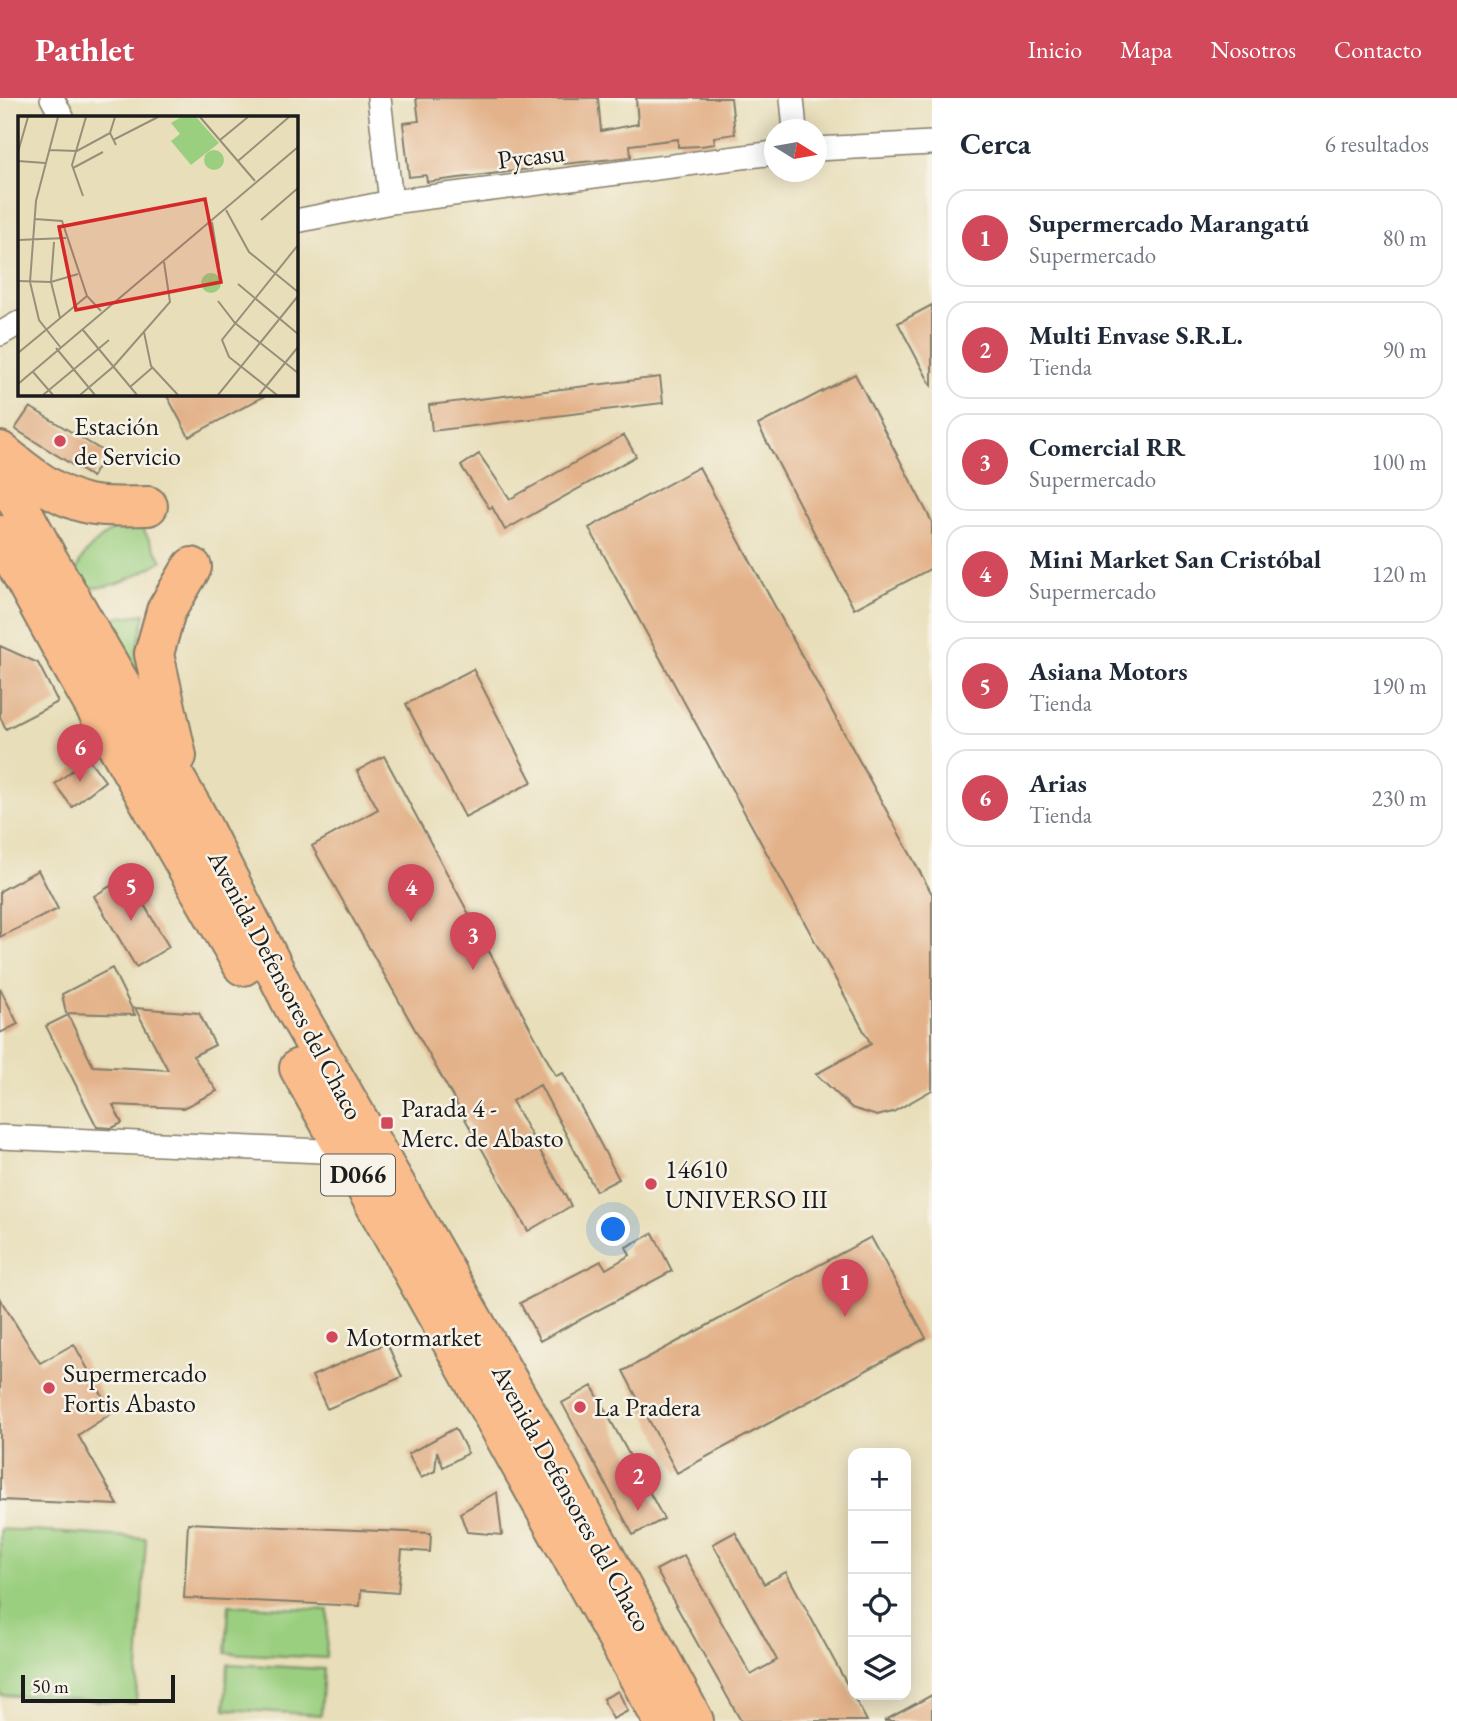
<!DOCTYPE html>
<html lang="es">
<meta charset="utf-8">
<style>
:root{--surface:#fff;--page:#f6f6f7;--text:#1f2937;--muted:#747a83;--line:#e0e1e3;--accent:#d1495b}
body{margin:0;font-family:"EB Garamond",serif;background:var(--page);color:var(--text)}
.controls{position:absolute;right:21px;bottom:21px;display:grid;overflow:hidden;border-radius:14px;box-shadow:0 4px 18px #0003}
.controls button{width:63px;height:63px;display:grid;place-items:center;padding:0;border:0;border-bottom:2px solid var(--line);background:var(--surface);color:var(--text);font:35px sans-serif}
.compass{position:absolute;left:764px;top:21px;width:63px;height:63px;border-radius:50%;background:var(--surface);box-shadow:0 4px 18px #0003;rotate:101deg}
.scale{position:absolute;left:21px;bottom:18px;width:154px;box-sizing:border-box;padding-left:7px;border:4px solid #1c1c1c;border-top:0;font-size:19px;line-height:24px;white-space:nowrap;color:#1c1c1c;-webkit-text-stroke:5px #f7f3e8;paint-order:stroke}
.you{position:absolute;left:614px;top:1132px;width:24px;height:24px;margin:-18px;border:5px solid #fff;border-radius:50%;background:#1a73e8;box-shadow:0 0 0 10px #1a73e833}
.badge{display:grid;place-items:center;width:46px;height:46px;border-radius:50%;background:var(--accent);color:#fff;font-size:23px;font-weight:700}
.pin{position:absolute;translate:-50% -58px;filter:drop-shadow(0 2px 4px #0008)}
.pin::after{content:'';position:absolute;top:37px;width:24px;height:21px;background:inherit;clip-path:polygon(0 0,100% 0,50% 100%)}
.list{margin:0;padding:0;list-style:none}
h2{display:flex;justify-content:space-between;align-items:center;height:91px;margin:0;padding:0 28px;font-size:30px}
h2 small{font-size:23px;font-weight:400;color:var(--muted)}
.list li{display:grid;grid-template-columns:46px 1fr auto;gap:21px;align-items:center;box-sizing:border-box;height:98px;margin:0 14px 14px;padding:0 14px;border:2px solid var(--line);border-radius:21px}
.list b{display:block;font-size:26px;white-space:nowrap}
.list p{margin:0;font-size:23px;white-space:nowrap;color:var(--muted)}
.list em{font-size:23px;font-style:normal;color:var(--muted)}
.icon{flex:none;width:38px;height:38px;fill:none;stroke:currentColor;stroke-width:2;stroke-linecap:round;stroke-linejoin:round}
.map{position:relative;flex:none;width:932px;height:1623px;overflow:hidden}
header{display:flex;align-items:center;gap:42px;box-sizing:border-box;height:98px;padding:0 35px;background:var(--accent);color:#fff}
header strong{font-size:33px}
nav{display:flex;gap:38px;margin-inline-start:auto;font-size:24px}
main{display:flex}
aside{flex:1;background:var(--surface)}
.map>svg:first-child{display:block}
.green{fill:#9bcf80;stroke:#5c764e;stroke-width:2}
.building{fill:#e3b28a}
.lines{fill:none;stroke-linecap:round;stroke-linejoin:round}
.street-casing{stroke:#827d6a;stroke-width:26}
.highway-casing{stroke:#827d6a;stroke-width:42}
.street{stroke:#fff;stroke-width:23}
.highway{stroke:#fabc8b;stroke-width:38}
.poi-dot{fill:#d1495b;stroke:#f7f3e8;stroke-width:2.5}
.labels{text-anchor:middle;stroke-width:5;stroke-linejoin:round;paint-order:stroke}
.shield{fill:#f7f3e8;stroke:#5e5c59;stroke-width:2}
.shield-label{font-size:24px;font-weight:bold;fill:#1c1c1c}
.street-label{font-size:26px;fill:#1c1c1c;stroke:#f7f3e8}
.poi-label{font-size:26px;fill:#1c1c1c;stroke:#f7f3e8;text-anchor:start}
.inset-road{fill:none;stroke:#96907a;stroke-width:2}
.view{fill:#d62828;fill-opacity:0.15;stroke:#d62828;stroke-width:3.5}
.inset-edge{fill:none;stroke:#1c1c1c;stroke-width:3.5}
</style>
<header>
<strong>Pathlet</strong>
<nav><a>Inicio</a><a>Mapa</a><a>Nosotros</a><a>Contacto</a></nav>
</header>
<main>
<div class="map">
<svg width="932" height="1623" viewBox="0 0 932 1623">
<rect width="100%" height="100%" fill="#f7f3e8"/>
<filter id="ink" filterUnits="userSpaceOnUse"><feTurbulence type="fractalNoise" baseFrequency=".0143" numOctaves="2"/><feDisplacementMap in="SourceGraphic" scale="14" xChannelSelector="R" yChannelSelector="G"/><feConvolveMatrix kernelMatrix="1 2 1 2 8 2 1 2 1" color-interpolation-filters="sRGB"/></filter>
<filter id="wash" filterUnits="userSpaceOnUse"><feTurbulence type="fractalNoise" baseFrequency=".00686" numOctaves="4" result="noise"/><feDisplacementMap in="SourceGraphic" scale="28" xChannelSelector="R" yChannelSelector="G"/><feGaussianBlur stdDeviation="1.57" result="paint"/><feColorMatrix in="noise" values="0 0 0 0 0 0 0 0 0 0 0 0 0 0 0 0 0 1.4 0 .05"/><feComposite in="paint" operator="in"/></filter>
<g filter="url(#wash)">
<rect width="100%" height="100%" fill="#e8deb9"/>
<path class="green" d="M134,416L162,463C135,478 107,497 75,486C73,453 111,434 134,416Z
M145,516L136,555L138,579L97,522Z
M0,1431L146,1440L136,1605L0,1597Z
M229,1507L328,1512L326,1560L226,1555Z
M228,1566L324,1571L321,1617L225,1611Z"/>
<g id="blocks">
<path class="building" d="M416,0H598L601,33L638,26L636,0H731L735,36L714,39L715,46L701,48L678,49V41L630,47L631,59L564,66L563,58L530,62L531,71L427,84L426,77L409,79L403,25L419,23Z
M932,207V289L898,225Z
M855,276L932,424V470L854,511L758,327Z
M660,279L663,305L432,333L429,307Z
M166,296H268L189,339Z
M30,309L106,355L92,379L15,331Z
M624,337L636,358L505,432L492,409L490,411L461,368L479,356L510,401Z
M699,369L932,796V992L893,1014L877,1018L852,1010L816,976L871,946L589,430Z
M0,548L38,565L58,604L6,631L0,619Z
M473,571L532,684L465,719L406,606Z
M384,658L556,978L563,975L619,1081L596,1093L540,987L512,1003L571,1108L528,1133L312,748L378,711L357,673Z
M88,660L105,683L72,709L55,686Z
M38,772L58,811L0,839V793Z
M127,778L169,849L136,869L94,798Z
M112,870L135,917L66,915L62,896Z
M0,890L18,926L0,935Z
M135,910L199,915L215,947L193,958L217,993L183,1010L113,1007L122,1025L112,1030L97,1029L46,928L68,917L93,968L168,972Z
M653,1135L672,1173L540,1243L520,1205L601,1163L606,1171L630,1157L626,1149Z
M871,1139L926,1240L677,1375L623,1273Z
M0,1201L40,1265L74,1246L112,1315L78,1337L118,1407L0,1402Z
M387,1245L402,1279L327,1311L312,1278Z
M592,1288L664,1421L633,1437L562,1305Z
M455,1330L468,1355L443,1369L437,1353L435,1373L421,1380L408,1356Z
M497,1394L502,1437L467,1434L460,1415Z
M188,1425L431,1435L430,1454L402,1452L398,1495L361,1492L360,1508L184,1500Z
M735,1434L764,1486L786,1474L867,1623H741L656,1472L684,1457L751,1577L777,1562L713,1446Z
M618,1593L628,1613L613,1621L603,1601Z
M932,1597V1623H884Z"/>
</g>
</g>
<g filter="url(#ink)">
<use href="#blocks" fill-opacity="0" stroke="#827d6a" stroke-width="2"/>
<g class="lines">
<defs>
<path id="street" d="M52,0L62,19
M379,0L391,104
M792,0L795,32
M816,51L932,45
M296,123L391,104L774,55
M0,236L19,225
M0,1039L345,1054"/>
<path id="highway" d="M0,353C25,374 56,399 88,406C107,410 129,408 148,408
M0,371L48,461L196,716L292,906L545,1347L694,1623
M0,437L71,567L243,868
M177,658L154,556L166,513L192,469
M299,970L663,1623"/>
</defs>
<use href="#street" class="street-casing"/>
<use href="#highway" class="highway-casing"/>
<use href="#street" class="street"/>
<use href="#highway" class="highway"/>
</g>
</g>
<g class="poi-dot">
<circle cx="60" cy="343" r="7"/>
<rect x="380" y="1018" width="14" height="14" rx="3.5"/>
<circle cx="651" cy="1086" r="7"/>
<circle cx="332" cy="1239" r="7"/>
<circle cx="49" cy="1290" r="7"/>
<circle cx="580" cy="1309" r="7"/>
</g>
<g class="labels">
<rect class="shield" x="321" y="1056.5" width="74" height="41" rx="5"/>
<g class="shield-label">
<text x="358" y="1085">D066</text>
</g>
<g class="street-label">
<text transform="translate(531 58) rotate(-7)" y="9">Pycasu</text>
<text transform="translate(286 887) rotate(62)" y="9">Avenida Defensores del Chaco</text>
<text transform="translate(572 1400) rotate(61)" y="9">Avenida Defensores del Chaco</text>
</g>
<g class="poi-label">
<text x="74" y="337">Estación<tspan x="74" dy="30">de Servicio</tspan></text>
<text x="401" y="1019">Parada 4 -<tspan x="401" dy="30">Merc. de Abasto</tspan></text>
<text x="665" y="1080">14610<tspan x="665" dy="30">UNIVERSO III</tspan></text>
<text x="346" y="1248">Motormarket</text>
<text x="63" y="1284">Supermercado<tspan x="63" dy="30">Fortis Abasto</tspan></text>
<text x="594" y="1318">La Pradera</text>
</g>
</g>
<g transform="translate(18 18)">
<rect width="280" height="280" fill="#e8deb9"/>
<path d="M163,1H178L201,27L173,49L153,25L162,18L153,7ZM186 44a10 10 0 1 1 20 0a10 10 0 1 1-20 0ZM183 167a10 10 0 1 1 20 0a10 10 0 1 1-20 0Z" fill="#9bcf80"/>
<path class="inset-road" d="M40,1L18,85L12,166L21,204L43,232M97,1L92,17L98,29M182,1L237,65M95,24L140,1M202,24L230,1M31,34L59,35L92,17M0,36L10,1M0,45L27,47M220,45L271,1M55,52L85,36M65,80L54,49L68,1M208,94L231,136L280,176M17,103L44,105L69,180L83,195M243,104L280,72M194,106L201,150M0,124L48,122M36,126L33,166L42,202M0,165L33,166L60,158M220,168L280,218M200,185L217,207L280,257M65,214L119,279M126,216L133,250L160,279M38,232L77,279M0,237L69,180M15,256L35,279M0,268L280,31M112,271L135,251M25,279L91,224M62,279L96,250L152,186L146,146M200,279L280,180M241,279L280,231M259,279L211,241L204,224L280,129"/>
<path class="view" d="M187,83L203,166L58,194L41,111Z"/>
<rect width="280" height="280" class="inset-edge"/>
</g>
</svg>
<div class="controls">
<button>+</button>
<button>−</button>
<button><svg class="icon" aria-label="locate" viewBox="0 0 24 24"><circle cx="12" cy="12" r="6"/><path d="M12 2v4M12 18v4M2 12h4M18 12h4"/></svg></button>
<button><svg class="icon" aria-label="layers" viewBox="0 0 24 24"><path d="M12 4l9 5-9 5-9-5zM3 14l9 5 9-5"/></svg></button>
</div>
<svg class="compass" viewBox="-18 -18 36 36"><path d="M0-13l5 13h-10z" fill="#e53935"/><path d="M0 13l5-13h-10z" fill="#747a83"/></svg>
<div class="scale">50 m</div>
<div class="you"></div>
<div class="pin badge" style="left:845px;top:1219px">1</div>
<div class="pin badge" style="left:638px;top:1413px">2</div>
<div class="pin badge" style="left:473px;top:872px">3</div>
<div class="pin badge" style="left:411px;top:824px">4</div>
<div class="pin badge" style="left:131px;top:823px">5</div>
<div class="pin badge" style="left:80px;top:684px">6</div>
</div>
<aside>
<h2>Cerca<small>6 resultados</small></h2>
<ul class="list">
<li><span class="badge">1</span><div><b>Supermercado Marangatú</b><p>Supermercado</p></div><em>80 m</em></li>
<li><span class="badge">2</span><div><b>Multi Envase S.R.L.</b><p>Tienda</p></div><em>90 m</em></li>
<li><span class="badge">3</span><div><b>Comercial RR</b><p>Supermercado</p></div><em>100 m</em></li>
<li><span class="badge">4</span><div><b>Mini Market San Cristóbal</b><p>Supermercado</p></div><em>120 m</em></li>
<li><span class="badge">5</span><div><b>Asiana Motors</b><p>Tienda</p></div><em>190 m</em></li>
<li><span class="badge">6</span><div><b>Arias</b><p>Tienda</p></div><em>230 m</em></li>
</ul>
</aside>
</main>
